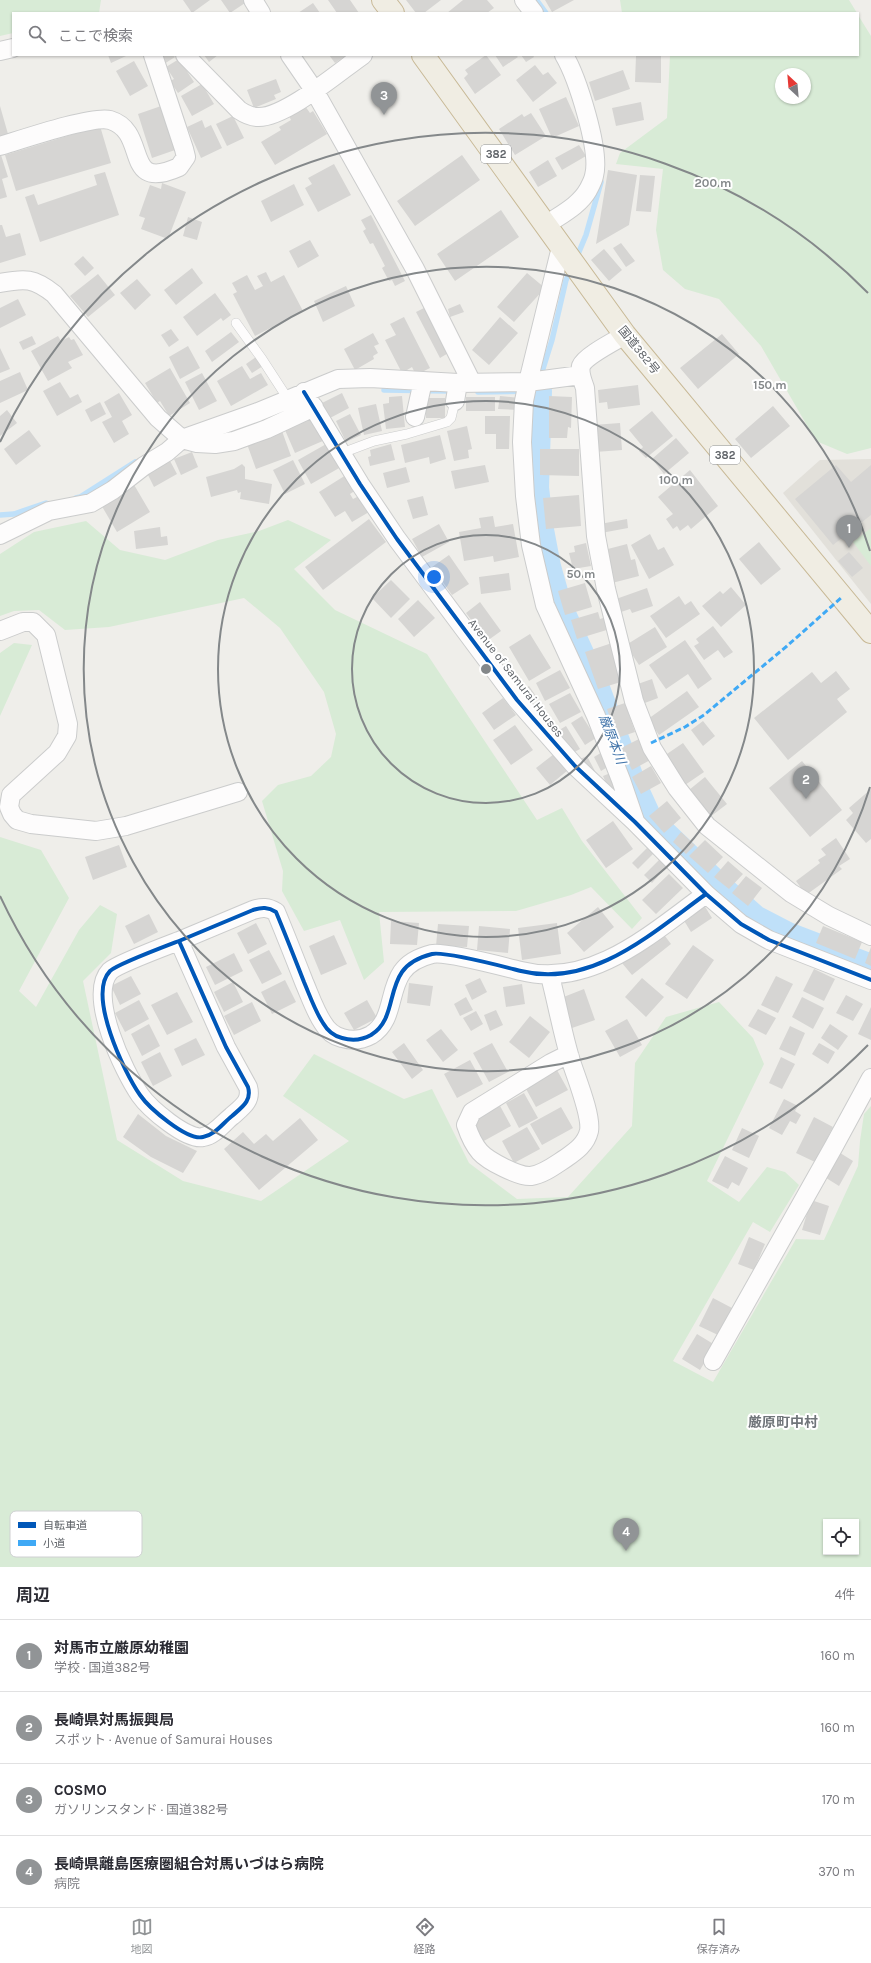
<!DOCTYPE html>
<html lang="ja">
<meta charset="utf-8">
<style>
:root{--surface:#fff;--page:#f2f2f3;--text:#2b2b33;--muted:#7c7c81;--line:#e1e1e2;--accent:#919496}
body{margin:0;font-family:Karla,"Noto Sans JP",sans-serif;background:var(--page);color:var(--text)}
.controls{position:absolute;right:12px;bottom:12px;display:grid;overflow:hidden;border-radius:0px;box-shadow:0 1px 3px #0004}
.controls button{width:36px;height:36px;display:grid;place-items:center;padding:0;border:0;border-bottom:1px solid var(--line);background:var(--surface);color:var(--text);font:20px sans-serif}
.compass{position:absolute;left:775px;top:68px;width:36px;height:36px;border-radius:50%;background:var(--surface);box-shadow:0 1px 3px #0004;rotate:334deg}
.you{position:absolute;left:434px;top:577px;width:14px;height:14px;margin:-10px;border:3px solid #fff;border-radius:50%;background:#1a73e8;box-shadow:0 0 0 6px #1a73e833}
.badge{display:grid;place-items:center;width:26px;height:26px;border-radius:50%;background:var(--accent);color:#fff;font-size:13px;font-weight:700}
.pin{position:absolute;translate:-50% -33px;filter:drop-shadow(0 1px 2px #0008)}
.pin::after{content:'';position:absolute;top:21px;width:14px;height:12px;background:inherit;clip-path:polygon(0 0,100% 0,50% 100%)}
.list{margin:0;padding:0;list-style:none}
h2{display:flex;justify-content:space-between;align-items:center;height:52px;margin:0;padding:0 16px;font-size:17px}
h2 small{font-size:13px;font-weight:400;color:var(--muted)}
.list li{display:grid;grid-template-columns:26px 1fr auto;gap:12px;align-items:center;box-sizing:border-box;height:72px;padding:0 16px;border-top:1px solid var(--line)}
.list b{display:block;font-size:15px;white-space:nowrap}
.list p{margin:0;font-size:13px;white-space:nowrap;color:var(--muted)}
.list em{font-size:13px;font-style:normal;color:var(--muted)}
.icon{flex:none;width:22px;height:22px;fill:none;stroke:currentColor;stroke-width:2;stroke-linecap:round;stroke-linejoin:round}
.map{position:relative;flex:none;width:871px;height:1567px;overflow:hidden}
.search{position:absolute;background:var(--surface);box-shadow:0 1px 3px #0004;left:12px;right:12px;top:12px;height:44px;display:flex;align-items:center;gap:10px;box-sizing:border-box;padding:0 14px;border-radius:0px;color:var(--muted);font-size:15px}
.sheet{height:340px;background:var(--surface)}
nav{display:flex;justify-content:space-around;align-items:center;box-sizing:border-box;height:56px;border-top:1px solid var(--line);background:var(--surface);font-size:11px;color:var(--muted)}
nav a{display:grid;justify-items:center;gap:2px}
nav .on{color:var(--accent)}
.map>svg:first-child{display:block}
.education{fill:#e2e0da}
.green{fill:#d8ebd6;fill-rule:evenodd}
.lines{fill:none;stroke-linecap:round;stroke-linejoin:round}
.stream{stroke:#bfe0f9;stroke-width:5.5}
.river{stroke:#bfe0f9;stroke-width:32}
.building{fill:#d6d5d3}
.lane-casing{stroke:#cbcccc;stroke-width:10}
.street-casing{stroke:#cbcccc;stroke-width:20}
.highway-casing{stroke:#c8b996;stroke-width:24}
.lane{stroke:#fdfcfc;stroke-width:9}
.street{stroke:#fdfcfc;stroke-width:18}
.highway{stroke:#f0ede3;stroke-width:22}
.quiet{stroke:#3fa9f5;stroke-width:3;stroke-dasharray:6 3;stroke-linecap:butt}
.cycleway-casing{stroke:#fff;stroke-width:6}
.cycleway{stroke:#0057b8;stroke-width:4}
.ring{fill:none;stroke:#84888a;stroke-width:2}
.labels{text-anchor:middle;stroke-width:4;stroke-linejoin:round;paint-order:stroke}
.shield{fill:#fff;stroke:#8f9295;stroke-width:1}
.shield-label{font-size:11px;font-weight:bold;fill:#5f6368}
.street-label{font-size:12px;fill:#5f6368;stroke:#fff}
.water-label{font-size:13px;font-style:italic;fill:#4174aa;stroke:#fff}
.quarter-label{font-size:14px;font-weight:bold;fill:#70757a;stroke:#fff}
.key{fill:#fff;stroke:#cfd0d2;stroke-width:1}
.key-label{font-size:11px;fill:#5f6368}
.centre{fill:#84888a;stroke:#fff;stroke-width:2}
.ring-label{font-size:12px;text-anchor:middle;font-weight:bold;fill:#84888a;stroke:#fff;stroke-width:4;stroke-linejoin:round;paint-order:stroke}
</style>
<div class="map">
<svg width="871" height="1567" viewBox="0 0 871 1567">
<rect width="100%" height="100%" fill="#efeeea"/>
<path class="education" d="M871,459V604L783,493L820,460Z"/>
<path class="green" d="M0,0H101L99,13H13V33L0,36Z
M620,0H849L857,13H622Z
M858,15L871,36V448L847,454L816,441L761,346L719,299L685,289L663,270L656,230L663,169L616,164L620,153L667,118L670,55H858ZM781,74H805V98H781Z
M288,520L331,540L294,569L335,610L427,654L537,820L562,808L582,841L642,918L632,929L591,887L571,895L516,911L379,912L384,962L364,980L340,920L304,931L282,891L283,871L262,801L278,785L311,776L331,757L336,734L324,692L280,628L244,598L109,627L65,630L39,610L14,611L0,616V554L34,532L86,521L120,550L165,560L218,540L259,531Z
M871,528V566L853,542Z
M14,643L32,645L0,716V653Z
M0,837L41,850L69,898L19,991L36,1007L79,930L100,905L117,914L111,953L83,981L117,1140L183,1181L261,1201L349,1141L283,1096L314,1054L404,1099L432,1089L469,1163L517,1199L568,1197L632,1126L635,1063L666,1017L719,1002L753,1038L764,1064L707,1181L739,1202L767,1167L785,1172L799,1185L770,1232L753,1222L673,1361L713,1382L796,1239L824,1240L858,1166L860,1141L864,1114L871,1106V1567H0ZM826,1522H856V1552H826Z"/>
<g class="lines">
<path class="stream" d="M538,2L546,13
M576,259L586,235L601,182
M384,390L448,391
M478,392L536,391L552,340L566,280L572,269
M235,430L270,419
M76,498L80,497L135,462
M0,515L14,514L46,503"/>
<path class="river" d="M536,391L533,488L538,530L545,567L556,606L594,689L630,784L647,821L719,890L754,921L787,938L871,970"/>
</g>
<path class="building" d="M183,0H210L192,13Z
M221,0H243L245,3L230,13Z
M328,0H350L359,13H337Z
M406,0H441L424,13H416Z
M463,0H487L494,8L487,13H447Z
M545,0H574L552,12Z
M313,3L320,13H298Z
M108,55H125L126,56L111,63Z
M159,55H173L175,57L164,64Z
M204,55H218L209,62Z
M329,55H347L335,63Z
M486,55L501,75L475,94L464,78L468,74L465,70Z
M495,55H516L518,57L503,67Z
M521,55H533L534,57L526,62Z
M636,56H661V83L635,82Z
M179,59L194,82L178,93L170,81L174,79L166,67Z
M134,61L148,86L130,96L116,71Z
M535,65L543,75L548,72L557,83L533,102L516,80Z
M623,70L630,89L595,101L589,82Z
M276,79L281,92L274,95L276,99L254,108L247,90Z
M202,84L214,104L192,116L181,96Z
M566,97L579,126L552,138L539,109Z
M641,102L644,120L616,126L612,108Z
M164,105L178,149L152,158L138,114Z
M0,106L8,134L0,137Z
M305,106L310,113L313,111L327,134L275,165L261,142L281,130L279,127L291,120L289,116Z
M531,113L546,136L515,155L499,129L522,114L524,117Z
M233,116L244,138L227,146L216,124Z
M202,120L205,128L211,125L222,148L201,158L187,127Z
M100,126L111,163L16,191L5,155Z
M579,145L586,156L562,170L555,158Z
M0,155H1L8,177L2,179L7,197L0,199Z
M462,155L480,180L415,226L397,201Z
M548,160L557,176L538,187L529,172Z
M334,164L351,195L318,212L305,188L312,184L308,178Z
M608,170L637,175L629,225L596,244Z
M105,172L119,215L40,242L25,197L34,194L38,205L97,185L94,175Z
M640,175L655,176L651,212L636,211Z
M162,183L186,192L168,239L141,229L145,218L139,216L150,185L161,189Z
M294,184L304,205L271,222L261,201Z
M501,210L519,237L455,281L437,254Z
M371,215L405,281L395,286L392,280L389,281L382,268L385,266L373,243L370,244L363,231L366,229L361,220Z
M188,217L202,222L197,240L183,236Z
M0,225H2L6,237L20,233L26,255L0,263Z
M310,240L319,256L298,268L289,251Z
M621,243L635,261L626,267L613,248Z
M604,249L622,270L609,281L591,260Z
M83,256L94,268L85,276L74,264Z
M192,268L203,283L176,305L164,290Z
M266,272L271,282L284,275L303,311L255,336L233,294L237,292L232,283L247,275L255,290L263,286L257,276Z
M527,273L545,288L514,322L497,307Z
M98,274L115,295L88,317L70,296Z
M137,279L151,295L135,310L120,293Z
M346,286L355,306L323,322L314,301Z
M215,293L231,315L223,321L221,318L197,336L183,317Z
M18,299L26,315L0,328V308Z
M460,304L464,312L450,317L448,309Z
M426,307L450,352L440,358L416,312Z
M404,317L430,368L416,375L412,367L402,373L385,340L396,335L390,324Z
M500,317L518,333L489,365L472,350Z
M171,329L179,340L169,347L161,335Z
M231,332L239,342L212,362L205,351Z
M373,333L379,344L374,346L378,353L373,356L374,359L355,370L344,349Z
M722,334L739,354L698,389L680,368Z
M32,336L36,344L23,350L19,342Z
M58,336L61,341L69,337L71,340L74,339L83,355L68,362L72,368L48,381L31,351Z
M188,346L200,368L180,379L169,357Z
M0,348L10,369L0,373Z
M256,357L263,366L252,373L246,364Z
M242,366L250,379L261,373L268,385L231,406L217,381Z
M170,368L190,403L169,416L160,401L157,403L145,383Z
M20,372L28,390L0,403V381Z
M202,373L217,401L199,410L185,382Z
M60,382L70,398L78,394L82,402L57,416L43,391Z
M638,385L640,405L608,409L607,402L599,403L598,390Z
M119,393L132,415L122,421L129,434L114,443L102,422L112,417L104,402Z
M342,393L349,408L330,418L322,403Z
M402,396L405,427L386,429L383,404L389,403V397Z
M500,396L520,398L519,410L498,409Z
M549,396L572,397L571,428L568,427L567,438H549Z
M466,397H495V411H466Z
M426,398H445V418H426Z
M100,402L106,414L91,422L85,410Z
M376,404L382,431L364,435L358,408Z
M773,406L790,426L751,458L735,439Z
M7,410L17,423L0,436V416Z
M652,411L673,436L646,458L639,451L643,447L629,430Z
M350,414L361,435L346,442L336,421Z
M314,416L325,440L295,453L285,430Z
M485,416H510L509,449H496V434H485Z
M620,423L622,450L595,452L593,425Z
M467,426L472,449L468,450L469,458L454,461L447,431Z
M29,430L41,446L16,465L4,449Z
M282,431L291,456L256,469L247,444Z
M440,435L446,459L430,464L429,457L405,463L401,445Z
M676,438L689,453L664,474L652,459Z
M328,443L341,467L311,484L298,460Z
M391,444L395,460L370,466L368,457L371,456L370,450Z
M540,449H579V476L540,475Z
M192,452L198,467L181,475L174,459Z
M169,459L177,474L154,487L146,471Z
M293,460L305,484L285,494L273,470Z
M242,464L245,467V479L272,484L269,504L240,499L241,492L238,493L237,490L211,497L206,477L234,469Z
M485,465L489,482L455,489L451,471Z
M836,465L851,482L871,465V515L833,545L795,499Z
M406,467L410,482L387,488L383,473Z
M690,470L718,506L691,529L688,525L680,531L677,526L673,529L666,519L673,514L658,497Z
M346,475L356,490L350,494L353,499L359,496L369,512L352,522L345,511L335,517L319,492Z
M133,483L150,512L117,532L100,503Z
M579,495L581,526L546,529L543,498Z
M423,496L428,515L413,519L407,500Z
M493,516L495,527L513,524L519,557L494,562L493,556L464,561L459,532L481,528L479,518Z
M369,519L386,542L323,590L305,567Z
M627,519L628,528L601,533L600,524Z
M439,524L449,542L422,557L412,539Z
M160,527L161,537L167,536L168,545L136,549L134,531Z
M650,534L658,550L664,547L674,565L649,579L631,545Z
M759,542L781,569L761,585L739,559Z
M586,543L591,566L573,569L569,553L575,552L574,546Z
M627,544L631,560L635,559L639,576L612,583L604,550Z
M849,552L863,568L852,577L838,561Z
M449,555L469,584L452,595L432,567Z
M509,573L511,590L481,594L479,577Z
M391,580L410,599L391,618L372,598Z
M585,583L592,607L565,615L558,591Z
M731,587L746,605L721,627L702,606L720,591L723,594Z
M647,588L653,606L632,613L630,609L621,612L616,599Z
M679,596L685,605L691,601L700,614L666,638L650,616Z
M418,600L435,618L414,637L398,619Z
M480,602L501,631L487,641L466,613Z
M598,612L600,619L606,617L610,629L577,639L571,620Z
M713,626L733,652L724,658L718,650L704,660L694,646L699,643L696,639Z
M655,627L667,647L639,665L626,645Z
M530,634L551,668L529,681L509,647Z
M685,640L712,679L698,689L688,674L666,689L649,665Z
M612,643L624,681L598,689L585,652Z
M560,670L570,688L545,701L536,683Z
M836,671L850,689L837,699L847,712L788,760L754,718L812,672L821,683Z
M652,679L658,698L642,704L635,685Z
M529,686L538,699L526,707L517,693Z
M687,691L699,707L659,735L648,719Z
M570,693L581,712L560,723L549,704Z
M503,698L516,715L494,730L482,713Z
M625,703L635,732L617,738L607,709Z
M582,716L596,738L585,745L571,723Z
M703,721L715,736L703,746L691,730Z
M515,725L533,750L511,765L493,740Z
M566,726L580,749L569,755L556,732Z
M641,738L652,759L632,770L621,748Z
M683,743L704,772L685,785L664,756Z
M604,751L611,765L601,771L594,757Z
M554,754L568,770L550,785L536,768Z
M587,756L597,775L578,760Z
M802,761L842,810L810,837L769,788Z
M651,766L661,783L641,794L632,777Z
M613,772L622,792L612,796L603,776Z
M705,777L727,804L710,817L689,790Z
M871,789V839L866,843L846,820L853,813L849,808Z
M667,801L681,818L664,833L649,816Z
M613,821L633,849L606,868L586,840Z
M681,832L695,845L686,854L673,842Z
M836,838L850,859L839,866L842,869L806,895L796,881L820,863L818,860L826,855L821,849Z
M705,840L723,857L708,873L689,856Z
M119,845L127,867L93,880L85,857Z
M648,847L654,853L638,869L632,863Z
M659,860L666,867L652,883L644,875Z
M728,861L743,874L729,889L714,877Z
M669,874L683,888L656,914L642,900Z
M746,876L762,888L748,906L732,893Z
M704,905L712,918L691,932L683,919Z
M598,907L614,927L584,952L567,933Z
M149,914L158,932L134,944L125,926Z
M391,921L419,923L417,945L390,944Z
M256,923L267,944L248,954L237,933Z
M557,923L561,954L522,960L518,928Z
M438,924L469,926L467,947L436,946Z
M479,926L510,929L508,953L477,950Z
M823,926L862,942L855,959L816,943Z
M662,932L671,944L632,975L622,963Z
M334,935L347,964L321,975L309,946Z
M693,945L714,960L687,999L665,984Z
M871,947V966L865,963Z
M269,950L282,974L262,984L249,960Z
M234,953L243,971L215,985L206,967Z
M814,969L835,979L824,1001L803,991Z
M131,976L141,994L120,1005L111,986Z
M776,976L793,984L778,1013L761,1005Z
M480,978L487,992L472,1000L465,985Z
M642,978L664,997L646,1017L625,997Z
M285,980L296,1002L272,1014L261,992Z
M233,982L243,1002L224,1012L214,992Z
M409,983L433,986L430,1006L407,1003Z
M522,984L525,1004L506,1007L503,987Z
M584,989L595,1020L572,1028L561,998Z
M177,992L193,1022L167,1035L151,1005Z
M846,995L863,1004L853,1021L836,1013Z
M466,997L473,1010L460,1016L454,1004Z
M802,997L824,1008L813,1029L792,1017Z
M139,1000L149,1019L125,1032L115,1013Z
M367,1000L377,1018L354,1030L344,1013Z
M252,1002L261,1021L234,1035L224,1016Z
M871,1007V1040L858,1034Z
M758,1009L776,1018L766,1035L748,1026Z
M496,1010L503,1025L490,1031L484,1015Z
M476,1011L483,1024L471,1031L463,1018Z
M530,1016L550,1032L529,1058L509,1042Z
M627,1019L642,1045L620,1057L605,1031Z
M149,1024L160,1046L142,1056L131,1034Z
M830,1024L848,1036L838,1050L821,1038Z
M790,1026L805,1033L795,1056L779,1049Z
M441,1029L458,1050L443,1062L426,1040Z
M196,1038L205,1055L182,1066L174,1049Z
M404,1043L423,1070L412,1079L392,1052Z
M492,1043L508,1072L489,1082L473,1053Z
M819,1043L835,1052L828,1064L812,1054Z
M160,1052L172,1076L153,1086L141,1062Z
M781,1057L795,1064L782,1089L769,1083Z
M470,1060L483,1084L457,1098L444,1074Z
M557,1070L568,1090L536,1107L525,1087Z
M524,1093L538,1118L519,1128L506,1103Z
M784,1099L798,1106L795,1111L801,1115L796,1124L790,1121L782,1135L769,1128Z
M499,1104L511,1126L482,1142L470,1120Z
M561,1107L573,1128L542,1145L530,1124Z
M138,1114L166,1136L197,1151L183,1173L151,1157L123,1137Z
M814,1117L833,1127L815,1162L796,1153Z
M300,1118L318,1140L259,1190L224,1149L243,1132L254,1144L266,1134L273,1141Z
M527,1127L540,1149L514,1163L502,1141Z
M742,1128L759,1136L749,1158L732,1150Z
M837,1151L853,1161L839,1186L823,1176Z
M725,1156L748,1168L739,1186L732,1182L728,1189L712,1181Z
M811,1200L829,1206L820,1235L802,1230Z
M749,1237L765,1244L754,1270L738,1264Z
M713,1298L732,1308L718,1335L699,1326Z
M697,1334L715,1345L700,1370L682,1359Z"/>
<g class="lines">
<defs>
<path id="lane" d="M236,323L262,359L288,399
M342,453L374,441L407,434L447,422L451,418L455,401"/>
<path id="street" d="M253,0L261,13
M524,0L534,13
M0,51L13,48
M185,55L239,110C245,114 251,117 258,117C285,118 340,71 363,55
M290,55L314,90L415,269L472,383
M0,146C20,140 93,115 110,120C150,132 121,193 179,167L186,157L184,149L153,55
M546,225C560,215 579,206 588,190C590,186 593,181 594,176C601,151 577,77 564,55
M0,283C25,278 34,278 54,294L158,418L182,439L197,443L215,444L234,441L267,429L314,407
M625,335C615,341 585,356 581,366C579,373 583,382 585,388L596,536L606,589L634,701L652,748L677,788L707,826L791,893L829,916L871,936
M581,375L528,382L524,401L522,442L525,496L531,545L545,605L596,716L621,780L635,821
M304,392L360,484L397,539L517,700L575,766L635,822L706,894L741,924L769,940L871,980
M455,401L458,383
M415,417L423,381
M0,535L49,511L91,503L113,490L144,466L167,452L182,439L258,412L338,379L370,378L458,383L528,382L561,247
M0,631L23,622H33L46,635L68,724L67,736L57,753L11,795L9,807L12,814L17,820L31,824L96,831L126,826L238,792
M179,941C166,946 118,964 110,971C87,995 124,1072 140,1095C149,1108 187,1141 203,1137C215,1135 223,1123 232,1116C242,1107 252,1101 248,1087L226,1047L179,941L253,910C262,907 268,907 276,912C286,936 295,959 304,982C310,996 315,1011 323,1023C327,1030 334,1036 342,1038C352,1041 362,1040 371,1035C394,1021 388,992 402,972C409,962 420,957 432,954C445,951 505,967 521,971C592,989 653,932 706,894
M550,976C557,1003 562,1031 570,1058C575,1075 592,1115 589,1131C586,1144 576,1151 566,1158C555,1165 544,1174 531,1176C519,1177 488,1161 480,1152C473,1144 469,1134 466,1125L472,1112L551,1063L561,1058L570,1057
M713,1361L834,1146L871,1078"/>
<path id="highway" d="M383,0L393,13
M423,55L625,335L871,632"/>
</defs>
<use href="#lane" class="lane-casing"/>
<use href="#street" class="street-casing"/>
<use href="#highway" class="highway-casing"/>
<use href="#lane" class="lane"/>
<use href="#street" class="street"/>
<use href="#highway" class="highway"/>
<path class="quiet" d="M651,743L685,727L704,715L787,646L842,597"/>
<defs>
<path id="cycleway" d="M304,392L360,484L397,539L517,700L575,766L635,822L706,894L741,924L769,940L871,980
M179,941C166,946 118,964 110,971C87,995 124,1072 140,1095C149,1108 187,1141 203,1137C215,1135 223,1123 232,1116C242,1107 252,1101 248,1087L226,1047L179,941L253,910C262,907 268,907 276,912C286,936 295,959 304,982C310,996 315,1011 323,1023C327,1030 334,1036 342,1038C352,1041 362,1040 371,1035C394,1021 388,992 402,972C409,962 420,957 432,954C445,951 505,967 521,971C592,989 653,932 706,894"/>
</defs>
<use href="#cycleway" class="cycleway-casing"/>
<use href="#cycleway" class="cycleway"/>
</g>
<g class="ring">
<circle cx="486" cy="669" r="134"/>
<circle cx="486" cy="669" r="268"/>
<path d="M870 787A402 402 0 1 1 870 551"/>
<path d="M868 1045A536 536 0 0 1 0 896M0 442A536 536 0 0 1 868 293"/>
</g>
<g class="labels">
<g class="shield">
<rect x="481" y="145" width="30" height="18" rx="3"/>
<rect x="710" y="446" width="30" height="18" rx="3"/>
</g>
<g class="shield-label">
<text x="496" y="158">382</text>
<text x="725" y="459">382</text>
</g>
<g class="street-label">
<text transform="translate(639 350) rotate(51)" y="4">国道382号</text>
<text transform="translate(516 678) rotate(52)" y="4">Avenue of Samurai Houses</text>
</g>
<g class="water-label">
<text transform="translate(613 739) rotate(69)" y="5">厳原本川</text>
</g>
<g class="quarter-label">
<text x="783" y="1427">厳原町中村</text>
</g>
</g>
<rect x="10" y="1511" width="132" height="46" rx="6" class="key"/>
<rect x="18" y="1522" width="18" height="6" fill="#0057b8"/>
<rect x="18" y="1540" width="18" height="6" fill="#3fa9f5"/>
<g class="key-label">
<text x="43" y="1529">自転車道</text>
<text x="43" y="1547">小道</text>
</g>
<circle cx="486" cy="669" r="6" class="centre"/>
<g class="ring-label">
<text x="713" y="187">200 m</text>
<text x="770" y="389">150 m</text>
<text x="676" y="484">100 m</text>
<text x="581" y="578">50 m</text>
</g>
</svg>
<div class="controls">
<button><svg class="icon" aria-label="locate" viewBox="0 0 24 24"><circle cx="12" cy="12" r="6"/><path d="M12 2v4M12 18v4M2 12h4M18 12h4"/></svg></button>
</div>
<svg class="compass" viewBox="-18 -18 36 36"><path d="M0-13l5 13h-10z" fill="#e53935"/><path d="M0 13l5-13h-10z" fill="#7c7c81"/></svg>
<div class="you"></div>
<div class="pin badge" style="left:849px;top:548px">1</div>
<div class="pin badge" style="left:806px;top:799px">2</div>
<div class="pin badge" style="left:384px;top:115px">3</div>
<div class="pin badge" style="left:626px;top:1551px">4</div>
<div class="search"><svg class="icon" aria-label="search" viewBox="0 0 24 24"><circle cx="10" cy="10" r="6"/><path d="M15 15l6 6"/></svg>ここで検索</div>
</div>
<section class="sheet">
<h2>周辺<small>4件</small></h2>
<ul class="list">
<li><span class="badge">1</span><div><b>対馬市立厳原幼稚園</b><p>学校 · 国道382号</p></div><em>160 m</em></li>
<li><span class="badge">2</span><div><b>長崎県対馬振興局</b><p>スポット · Avenue of Samurai Houses</p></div><em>160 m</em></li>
<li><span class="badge">3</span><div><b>COSMO</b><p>ガソリンスタンド · 国道382号</p></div><em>170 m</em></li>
<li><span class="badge">4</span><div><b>長崎県離島医療圏組合対馬いづはら病院</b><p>病院</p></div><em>370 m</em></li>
</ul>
</section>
<nav>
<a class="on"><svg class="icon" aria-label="map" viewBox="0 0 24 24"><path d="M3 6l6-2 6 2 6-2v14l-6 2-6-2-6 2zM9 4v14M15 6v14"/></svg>地図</a>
<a><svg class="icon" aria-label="directions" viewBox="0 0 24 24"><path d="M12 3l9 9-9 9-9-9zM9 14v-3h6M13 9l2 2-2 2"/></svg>経路</a>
<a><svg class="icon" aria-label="saved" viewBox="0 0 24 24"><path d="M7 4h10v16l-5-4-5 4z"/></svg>保存済み</a>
</nav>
